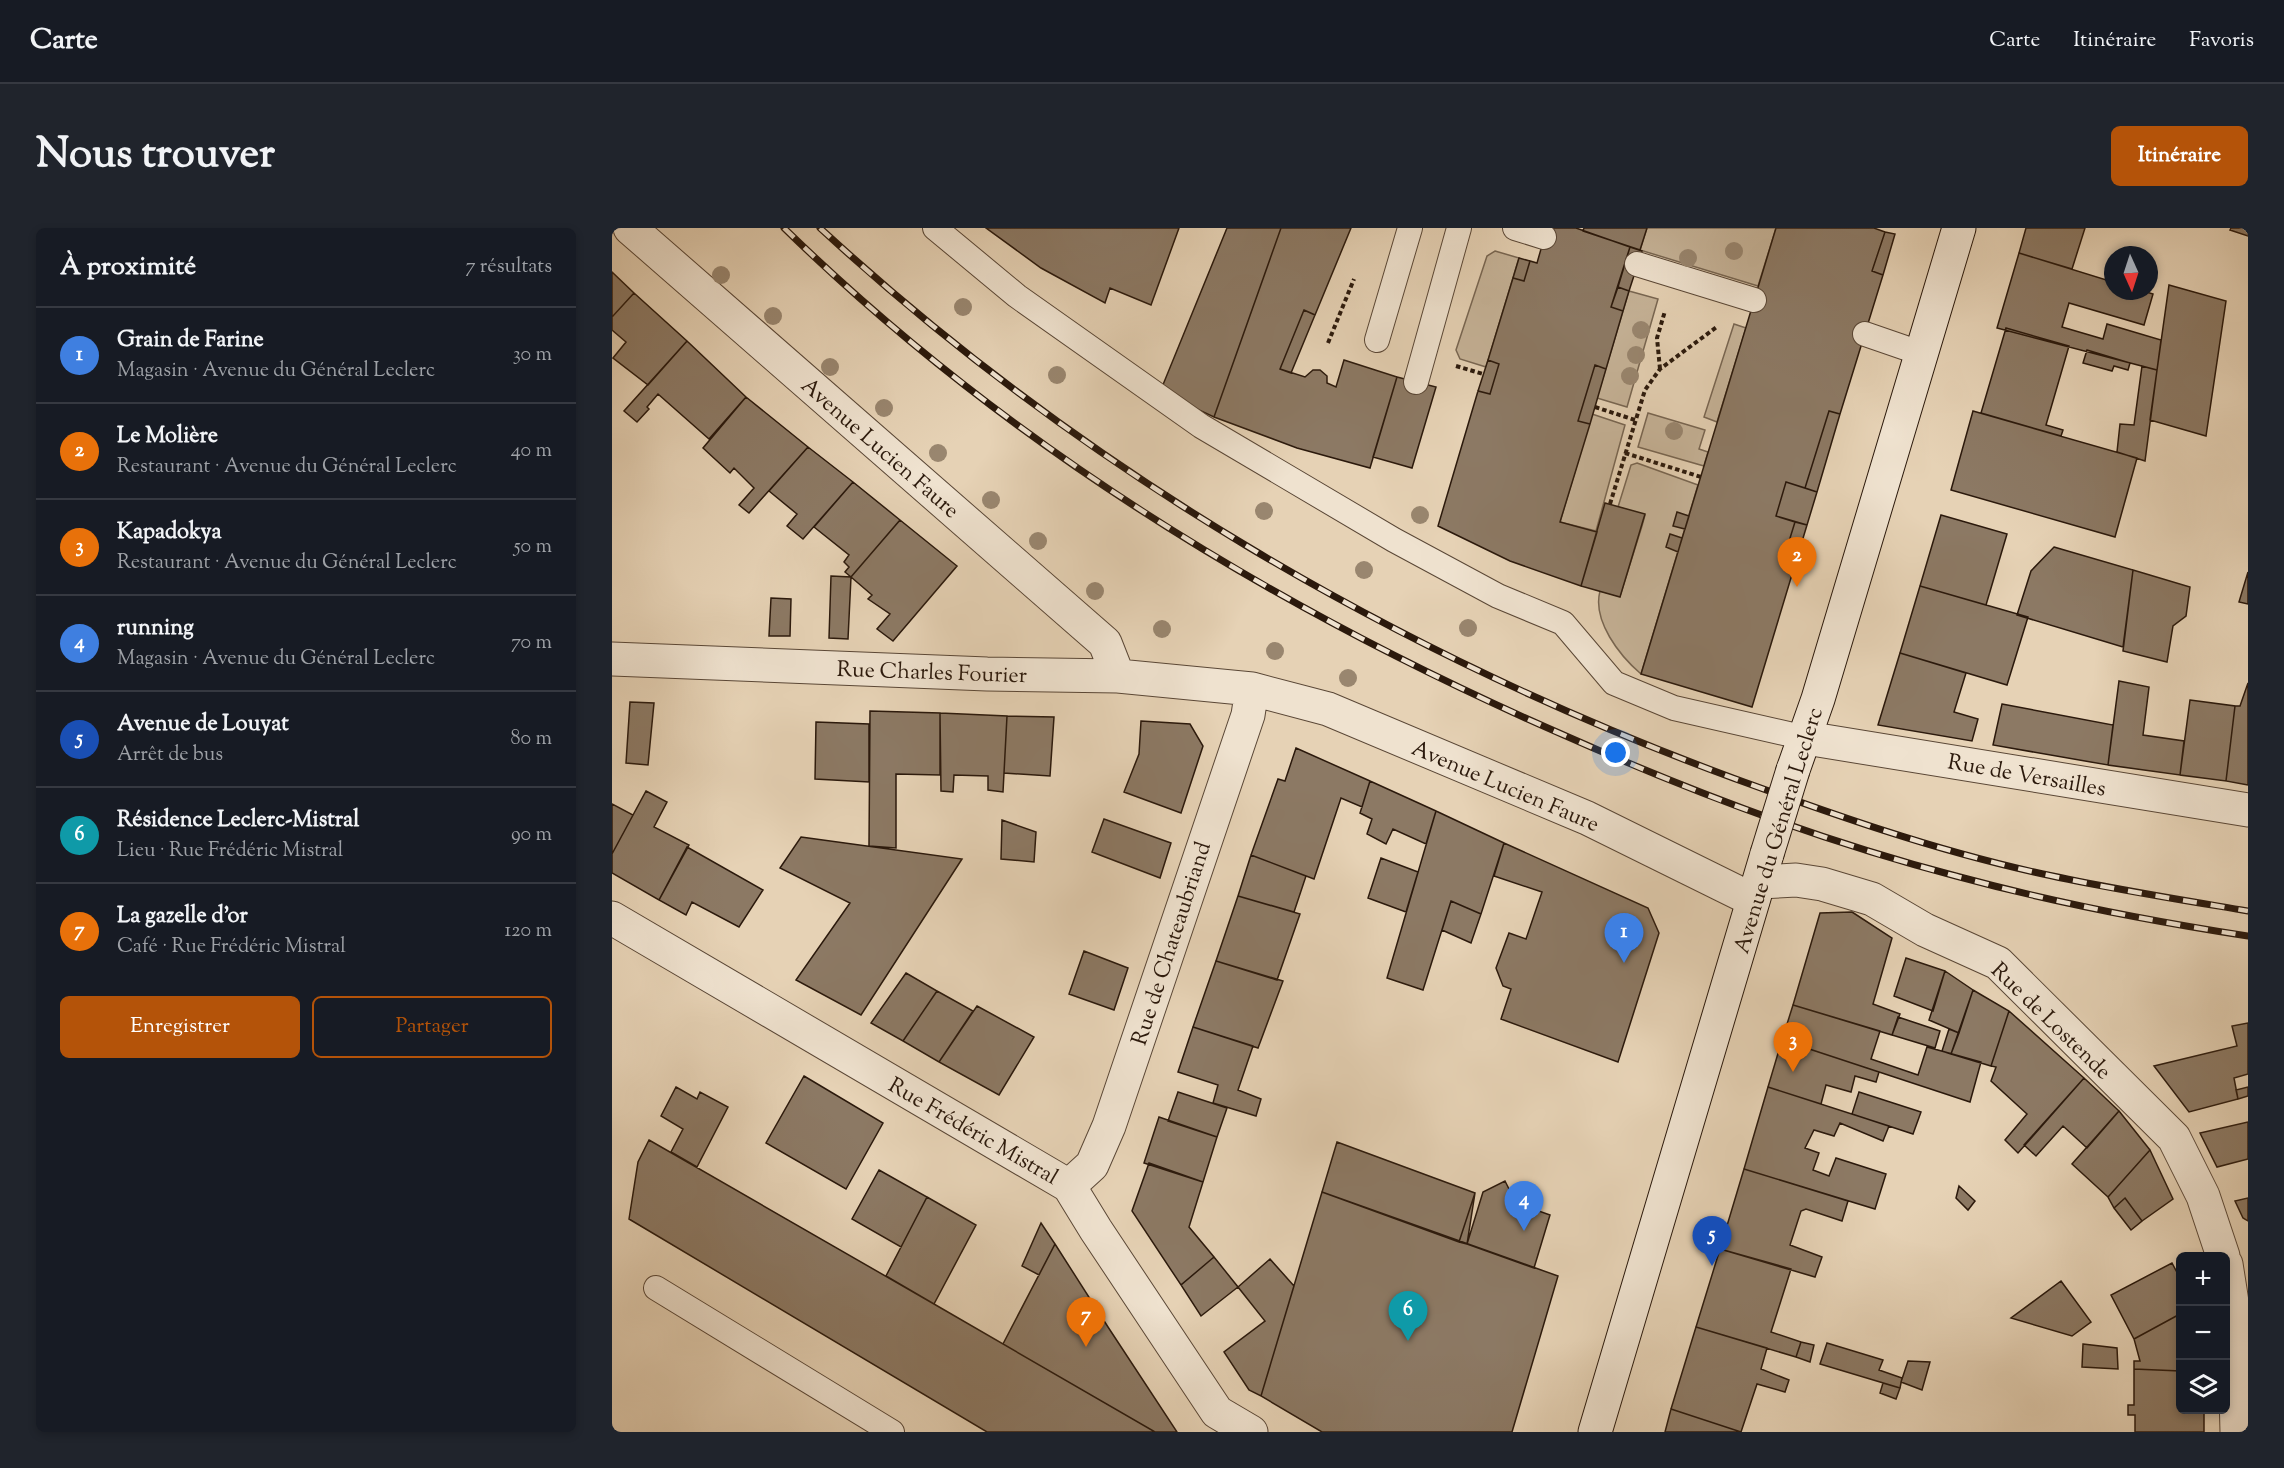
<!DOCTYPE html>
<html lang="fr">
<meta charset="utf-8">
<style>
:root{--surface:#171b24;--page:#20242c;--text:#f1f3f6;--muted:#9ea1a6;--line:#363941;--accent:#b45309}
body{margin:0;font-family:"Sorts Mill Goudy",serif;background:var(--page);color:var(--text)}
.controls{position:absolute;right:18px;bottom:18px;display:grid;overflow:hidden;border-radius:9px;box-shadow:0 3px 9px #0003}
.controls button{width:54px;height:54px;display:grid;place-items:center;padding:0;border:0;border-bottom:2px solid var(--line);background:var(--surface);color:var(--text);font:30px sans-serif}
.compass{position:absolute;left:1492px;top:18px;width:54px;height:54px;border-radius:50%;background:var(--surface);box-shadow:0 3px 9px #0003;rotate:177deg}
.you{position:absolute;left:1004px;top:525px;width:21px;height:21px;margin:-15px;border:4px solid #fff;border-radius:50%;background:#1a73e8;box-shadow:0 0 0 9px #1a73e833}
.badge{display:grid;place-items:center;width:39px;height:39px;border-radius:50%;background:var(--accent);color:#fff;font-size:20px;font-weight:700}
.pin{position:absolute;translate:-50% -50px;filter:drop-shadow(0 2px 3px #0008)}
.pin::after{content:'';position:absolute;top:32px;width:21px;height:18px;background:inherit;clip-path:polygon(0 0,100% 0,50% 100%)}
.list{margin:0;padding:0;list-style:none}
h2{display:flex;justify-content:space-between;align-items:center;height:78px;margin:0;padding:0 24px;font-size:26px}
h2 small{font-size:20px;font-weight:400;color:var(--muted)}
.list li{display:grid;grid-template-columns:39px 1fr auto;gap:18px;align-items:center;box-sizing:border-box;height:96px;padding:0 24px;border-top:2px solid var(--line)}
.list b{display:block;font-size:22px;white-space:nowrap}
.list p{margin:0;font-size:20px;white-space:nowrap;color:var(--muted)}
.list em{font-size:20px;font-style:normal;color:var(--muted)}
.actions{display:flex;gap:12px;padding:18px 24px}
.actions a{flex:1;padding:14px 0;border:2px solid var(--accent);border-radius:9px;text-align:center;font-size:21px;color:var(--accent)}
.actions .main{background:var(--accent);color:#fff}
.icon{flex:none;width:33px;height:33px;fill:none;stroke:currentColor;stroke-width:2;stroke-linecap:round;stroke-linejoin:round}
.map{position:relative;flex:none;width:1636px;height:1204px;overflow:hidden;border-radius:9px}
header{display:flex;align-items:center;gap:36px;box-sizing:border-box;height:84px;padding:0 30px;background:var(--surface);border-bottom:2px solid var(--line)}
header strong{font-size:28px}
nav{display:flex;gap:33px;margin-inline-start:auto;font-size:21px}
.intro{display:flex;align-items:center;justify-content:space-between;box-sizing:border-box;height:144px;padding:0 36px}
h1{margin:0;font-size:42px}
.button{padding:15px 27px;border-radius:9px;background:var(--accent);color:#fff;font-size:21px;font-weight:700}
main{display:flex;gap:36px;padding:0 36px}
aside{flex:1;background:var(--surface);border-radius:9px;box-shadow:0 3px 9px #0003}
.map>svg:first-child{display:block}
.green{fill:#c6b398;stroke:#786652;stroke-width:1.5}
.building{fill:#8c7964;stroke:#2b190c;stroke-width:1.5}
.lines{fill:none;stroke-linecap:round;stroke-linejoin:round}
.lane-casing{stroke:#5a4736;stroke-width:26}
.street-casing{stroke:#5a4736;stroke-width:35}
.secondary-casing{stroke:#2b190c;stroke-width:35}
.path{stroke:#2b190c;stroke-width:4;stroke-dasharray:4.5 3;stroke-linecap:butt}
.lane{stroke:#efe2cf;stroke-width:24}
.street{stroke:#efe2cf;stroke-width:33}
.secondary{stroke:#efe2cf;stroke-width:33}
.rail-casing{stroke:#2b190c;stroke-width:7}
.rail{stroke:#efe2cf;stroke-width:4.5;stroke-dasharray:14;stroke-linecap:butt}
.secondary-bridge-casing{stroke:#2b190c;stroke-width:35;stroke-linecap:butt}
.secondary-bridge{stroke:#efe2cf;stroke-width:33}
.tree{fill:#99866f}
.labels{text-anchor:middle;stroke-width:4.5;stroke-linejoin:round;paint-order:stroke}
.street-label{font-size:22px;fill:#2b190c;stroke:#efe2cf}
</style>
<header>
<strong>Carte</strong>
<nav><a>Carte</a><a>Itinéraire</a><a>Favoris</a></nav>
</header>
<div class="intro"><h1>Nous trouver</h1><a class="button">Itinéraire</a></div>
<main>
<aside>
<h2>À proximité<small>7 résultats</small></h2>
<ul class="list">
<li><span class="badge" style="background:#3f7fe0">1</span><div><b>Grain de Farine</b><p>Magasin · Avenue du Général Leclerc</p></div><em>30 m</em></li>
<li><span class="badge" style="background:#e8710a">2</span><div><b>Le Molière</b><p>Restaurant · Avenue du Général Leclerc</p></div><em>40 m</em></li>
<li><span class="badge" style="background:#e8710a">3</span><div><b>Kapadokya</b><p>Restaurant · Avenue du Général Leclerc</p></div><em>50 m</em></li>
<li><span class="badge" style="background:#3f7fe0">4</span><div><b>running</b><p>Magasin · Avenue du Général Leclerc</p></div><em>70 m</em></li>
<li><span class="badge" style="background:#1a4fb4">5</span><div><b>Avenue de Louyat</b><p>Arrêt de bus</p></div><em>80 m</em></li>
<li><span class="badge" style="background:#0f9aa8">6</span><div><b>Résidence Leclerc-Mistral</b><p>Lieu · Rue Frédéric Mistral</p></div><em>90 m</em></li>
<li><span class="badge" style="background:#e8710a">7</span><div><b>La gazelle d'or</b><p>Café · Rue Frédéric Mistral</p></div><em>120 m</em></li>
</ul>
<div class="actions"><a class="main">Enregistrer</a><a>Partager</a></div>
</aside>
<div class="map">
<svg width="1636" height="1204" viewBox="0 0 1636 1204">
<rect width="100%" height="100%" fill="#e6d2b5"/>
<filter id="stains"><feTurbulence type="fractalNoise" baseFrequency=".00333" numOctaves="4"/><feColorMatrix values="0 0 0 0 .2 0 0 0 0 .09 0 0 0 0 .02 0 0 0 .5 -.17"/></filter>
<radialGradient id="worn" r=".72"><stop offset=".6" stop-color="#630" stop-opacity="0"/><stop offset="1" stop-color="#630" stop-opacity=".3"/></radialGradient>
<path class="green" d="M1035,0H1164L1146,58L1028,22Z
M883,23L907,30L874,139L848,131L844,122L875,28Z
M1017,63L1046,71L1015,179L985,170Z
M1122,96L1134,100L1105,194L1092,189Z
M1036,185L1093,202L1087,221L1096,224L1092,238L1026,219Z
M980,186L1013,197L984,303L948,294Z
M1025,235L1086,257L1029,446C1008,428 980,393 988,363L1008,368L1030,298L1033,287L1006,279L1019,237Z"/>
<path class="building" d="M374,0H567L539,77L498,60L493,75L429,40Z
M615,0H669L602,189L548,164Z
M669,0H739L703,87L692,82L668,141L693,149L701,142H708L715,148V155L724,159L732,132L785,149L758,240L685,220L602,189Z
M935,0H964L1018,19L999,79L1011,83L994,141L983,137L966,193L978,196L948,294L985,304L969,358L898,333L826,298L866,163L878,166L887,136L876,132L901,50L912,53L918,33L925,35Z
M972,0H1035L1028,22L971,3Z
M1164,0H1262L1273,4L1260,43L1271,47L1228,186L1217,183L1193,260L1174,254L1164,288L1183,294L1170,336L1182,340L1140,479L1029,446Z
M1414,0H1473L1460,41L1407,25Z
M1619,0H1636V8L1618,2Z
M1273,4L1283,6L1271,47L1260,43Z
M1018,19L1030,23L1017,63L1006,59Z
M1407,25L1501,54V63H1531L1541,66L1532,97L1457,75L1450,99L1491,111L1495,96L1549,112L1545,142L1385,100Z
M907,30L918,33L912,53L901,50Z
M0,44L22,65L0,89Z
M1557,57L1614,73L1594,208L1538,192Z
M1006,59L1017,63L1011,83L999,79Z
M22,65L75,113L36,157L1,130L14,114L0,102V89Z
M692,82L703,87L679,145L668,141Z
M1394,100L1457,118L1434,197L1451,202L1449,208L1369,185Z
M75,113L134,169L97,211L46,166L35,179L37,181L25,194L12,183Z
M1475,122L1518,135L1516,142L1502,138L1500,143L1471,135Z
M876,132L887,136L878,166L866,163Z
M983,137L994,141L978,196L966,193Z
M1530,138L1545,142L1533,233L1505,224L1508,196L1522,197Z
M785,149L824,159L800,240L761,229Z
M134,169L196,219L137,285L127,277L142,260L122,240L118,245L91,220Z
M1217,183L1228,186L1205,264L1193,260Z
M1361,183L1525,230L1503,309L1339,262Z
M196,219L241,254L191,311L175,298L185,286L157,263Z
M241,254L288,292L239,349L233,344L237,339L232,334L237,327L202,299Z
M1174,254L1205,264L1195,297L1164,288Z
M993,275L1033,286L1008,369L969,358Z
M1065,284L1077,288L1073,301L1061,298Z
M1329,287L1395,306L1374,377L1308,358Z
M288,292L345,338L281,413L265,401L278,386L256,371L260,367L239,349Z
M1183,294L1195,297L1182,340L1170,336Z
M1058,306L1070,310L1066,324L1054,319Z
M1442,319L1521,342L1511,419L1405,387L1419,343Z
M1521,342L1578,359L1574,388L1561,398L1555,434L1511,423Z
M1636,344V376L1627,374Z
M219,348L239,349L236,411L217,410Z
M1308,358L1416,389L1395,457L1288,425Z
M159,370L179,371L178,408H157Z
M1288,425L1354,445L1342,484L1366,491L1360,513L1266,497Z
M1507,453L1537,459L1531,507L1572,513L1568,547L1496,537Z
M1636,455V557L1614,553L1623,478H1628Z
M1578,472L1623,478L1614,553L1568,547Z
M18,474L42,475L36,537L14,535Z
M1390,476L1501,497L1496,537L1381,517Z
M258,483L328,485V547L284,546V620L257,618Z
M328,485L395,488L391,564L376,562V548L342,547L341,564L329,563Z
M395,488L442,489L438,548L392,545Z
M529,493L578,496L591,518L569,585L512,564L527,526Z
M204,494L257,496V554L203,551Z
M684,520L758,553L750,579L729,570L702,651L639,627L666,551L673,553Z
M758,553L824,583L814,616L781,601L774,616L755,606L760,591L748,585Z
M34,563L55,574L42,599L77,617L47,672L0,645V626Z
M0,576L21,587L0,626Z
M824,583L892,615L869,686L839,673L811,762L775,750Z
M492,591L559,615L548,650L480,624Z
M390,592L424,604L422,634L389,631Z
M189,609L350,631L249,787L184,752L238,675L168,640Z
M892,615L1036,680L1047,705L1006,834L889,791L899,761L891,758L884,740L897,705L914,711L930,664L882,648Z
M75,619L151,662L127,699L80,674L74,687L47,672Z
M639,627L694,648L682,684L626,668Z
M769,630L806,644L794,684L756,670Z
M626,668L688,686L665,752L604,733Z
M839,673L869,686L859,715L830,702Z
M1240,684L1280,710L1261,776L1288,786L1280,807L1181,777L1208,685Z
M472,723L516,740L502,782L457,766Z
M1294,730L1333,743L1321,783L1282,768Z
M604,733L671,753L646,820L581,799Z
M1333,743L1361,762L1347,805L1317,792Z
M294,745L325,763L291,813L259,795Z
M1361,762L1397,783L1379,838L1339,826Z
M325,763L361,783L327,834L291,813Z
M1181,777L1268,803L1259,831L1306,847L1315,819L1369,834L1358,874L1170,812Z
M365,778L422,809L387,867L327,834Z
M1397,783L1472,850L1406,925L1393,912L1415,886L1379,853L1384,839L1379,838Z
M1286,789L1328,803L1323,820L1280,807Z
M1636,795V846L1622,850L1626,871L1577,884L1542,838L1625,818L1620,798Z
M581,799L641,818L626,862L649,871L644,888L601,875L606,857L566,844Z
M1337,801L1347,805L1339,826L1330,823Z
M1170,812L1267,844L1264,854L1243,848L1239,864L1214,857L1209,876L1156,859Z
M192,848L271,895L234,961L154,915Z
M1472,850L1507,883L1475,920L1451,898L1424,928L1412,917Z
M64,859L85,871L88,864L116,879L85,939L59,924L71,901L49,888Z
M1156,859L1277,898L1271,913L1228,895L1222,908L1202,902L1193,920L1207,925L1201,942L1217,948L1224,930L1274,946L1263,981L1132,941Z
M1636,859V868L1626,871L1624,862Z
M566,864L615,880L605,909L556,893Z
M1247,864L1309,884L1301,906L1240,886Z
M1507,883L1538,922L1496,969L1460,936Z
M547,889L605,909L591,954L532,935Z
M1636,894V931L1605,939L1588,905Z
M37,912L322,1076L543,1204H375L17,991L26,934Z
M725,914L863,965L847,1014L710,964Z
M1538,922L1561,971L1530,993L1513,970L1502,980L1496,969Z
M537,935L591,954L577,999L602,1029L569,1057L520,983Z
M1132,941L1236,973L1230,993L1194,981L1189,983L1178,1017L1210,1029L1203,1049L1108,1021Z
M267,942L315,969L289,1019L240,991Z
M893,953L904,975L938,987L922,1040L855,1016L871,964Z
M1347,958L1363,973L1356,982L1344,970Z
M710,964L946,1048L900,1204H710L649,1168Z
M863,965L855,1016L847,1014Z
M315,969L364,997L322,1076L274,1048Z
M1513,970L1530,993L1519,1002L1502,980Z
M1636,970V993L1631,990L1623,973Z
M429,995L443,1016L427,1047L410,1038Z
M443,1016L496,1099L565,1204H543L391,1116Z
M1108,1021L1179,1041L1159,1104L1189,1114L1184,1129L1084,1099Z
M602,1029L626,1059L589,1088L569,1057Z
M658,1031L682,1058L649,1168L637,1162L612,1124L653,1093L626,1059Z
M1560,1035L1568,1050V1086L1522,1111L1499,1067Z
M1449,1053L1479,1094L1460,1108L1399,1090Z
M1568,1086V1143L1522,1141V1133H1528L1522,1111Z
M1084,1099L1155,1120L1149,1141L1177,1152L1173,1164L1145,1156L1129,1204L1059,1181Z
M1189,1114L1202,1117L1198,1134L1184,1129Z
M1215,1115L1271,1132L1267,1142L1290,1150L1288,1160L1208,1136Z
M1471,1116L1505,1120L1506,1141L1470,1139Z
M1296,1133L1318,1134L1310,1162L1289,1154Z
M1522,1141L1568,1143V1182H1592V1204H1523V1187H1516V1177H1522Z
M1271,1155L1288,1160L1284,1171L1268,1165Z
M1059,1181L1129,1204H1053Z"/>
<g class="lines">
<defs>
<path id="lane" d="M323,0L405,68L589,198L782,312L886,368L951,395L1002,455L1062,480L1194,510
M903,0L932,9
M1025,36L1142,72
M1253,106L1311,126
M765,112L798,0
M804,154L847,0
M44,1060L280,1204"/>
<path id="street" d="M18,0L493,415L506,448
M0,431L375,446L506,448L640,461L716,481L975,590L1141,672
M1194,510L1636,582
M1148,654L1184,652L1210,656L1260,671L1313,702L1386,735L1562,910L1591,968L1611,1028
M0,690L457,958L484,1002L605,1184L639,1204
M457,958L480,937L497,898L636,487L640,461
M1614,1036L1622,1087L1625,1204"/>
<path id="secondary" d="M1181,542L1206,471L1347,0
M983,1204L1155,626"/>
</defs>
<use href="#lane" class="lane-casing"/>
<use href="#street" class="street-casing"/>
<use href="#secondary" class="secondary-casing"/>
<path class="path" d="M716,115L742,51
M844,138L871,146
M1048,141L1045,110L1053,83
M983,179L1023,192
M1013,225L1089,249
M998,276L1033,162L1048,141L1106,98"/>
<use href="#lane" class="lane"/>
<use href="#street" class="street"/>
<use href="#secondary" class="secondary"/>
<defs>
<path id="rail" d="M172,0C396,218 669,384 954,508C1080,564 1210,613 1344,648C1440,674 1538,693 1636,708
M208,0C472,243 785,426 1121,550C1220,586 1319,621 1422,644C1493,660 1564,671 1636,683"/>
</defs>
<use href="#rail" class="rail-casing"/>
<use href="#rail" class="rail"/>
<defs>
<path id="secondary-bridge" d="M1155,626L1181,542"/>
</defs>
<use href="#secondary-bridge" class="secondary-bridge-casing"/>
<use href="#secondary-bridge" class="secondary-bridge"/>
</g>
<g class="tree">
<circle cx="1122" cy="23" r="9"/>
<circle cx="1076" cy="30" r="9"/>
<circle cx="109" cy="47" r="9"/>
<circle cx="351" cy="79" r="9"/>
<circle cx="161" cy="88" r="9"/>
<circle cx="1029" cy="102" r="9"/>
<circle cx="1024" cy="127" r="9"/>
<circle cx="218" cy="139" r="9"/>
<circle cx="445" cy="147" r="9"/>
<circle cx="1018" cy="148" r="9"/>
<circle cx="272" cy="180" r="9"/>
<circle cx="1062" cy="203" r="9"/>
<circle cx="326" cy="225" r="9"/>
<circle cx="379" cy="272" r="9"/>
<circle cx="652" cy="283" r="9"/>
<circle cx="808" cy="287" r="9"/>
<circle cx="426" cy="313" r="9"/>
<circle cx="752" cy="342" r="9"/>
<circle cx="483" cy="363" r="9"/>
<circle cx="856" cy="400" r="9"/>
<circle cx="550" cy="401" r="9"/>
<circle cx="663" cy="423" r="9"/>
<circle cx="736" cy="450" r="9"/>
</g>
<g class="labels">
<g class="street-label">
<text transform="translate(269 219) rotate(41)" y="8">Avenue Lucien Faure</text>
<text transform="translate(320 443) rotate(2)" y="8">Rue Charles Fourier</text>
<text transform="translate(1415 546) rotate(10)" y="8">Rue de Versailles</text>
<text transform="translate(894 557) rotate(23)" y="8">Avenue Lucien Faure</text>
<text transform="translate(1165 602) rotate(-73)" y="8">Avenue du Général Leclerc</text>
<text transform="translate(558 715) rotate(-72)" y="8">Rue de Chateaubriand</text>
<text transform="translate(1440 792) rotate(44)" y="8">Rue de Lostende</text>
<text transform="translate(362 902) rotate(30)" y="8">Rue Frédéric Mistral</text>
</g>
</g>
<rect width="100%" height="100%" filter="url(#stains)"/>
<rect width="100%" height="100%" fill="url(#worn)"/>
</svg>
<div class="controls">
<button>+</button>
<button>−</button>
<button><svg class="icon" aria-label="layers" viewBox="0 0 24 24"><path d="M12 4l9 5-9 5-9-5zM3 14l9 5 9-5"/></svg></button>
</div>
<svg class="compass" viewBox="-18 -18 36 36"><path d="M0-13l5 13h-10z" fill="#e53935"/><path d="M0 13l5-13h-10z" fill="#9ea1a6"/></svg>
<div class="you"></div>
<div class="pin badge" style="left:1012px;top:735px;background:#3f7fe0">1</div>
<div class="pin badge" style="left:1185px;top:359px;background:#e8710a">2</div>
<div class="pin badge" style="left:1181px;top:844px;background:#e8710a">3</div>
<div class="pin badge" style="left:912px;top:1003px;background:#3f7fe0">4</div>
<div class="pin badge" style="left:1100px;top:1038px;background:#1a4fb4">5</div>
<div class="pin badge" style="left:796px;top:1113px;background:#0f9aa8">6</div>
<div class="pin badge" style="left:474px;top:1119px;background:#e8710a">7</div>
</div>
</main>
